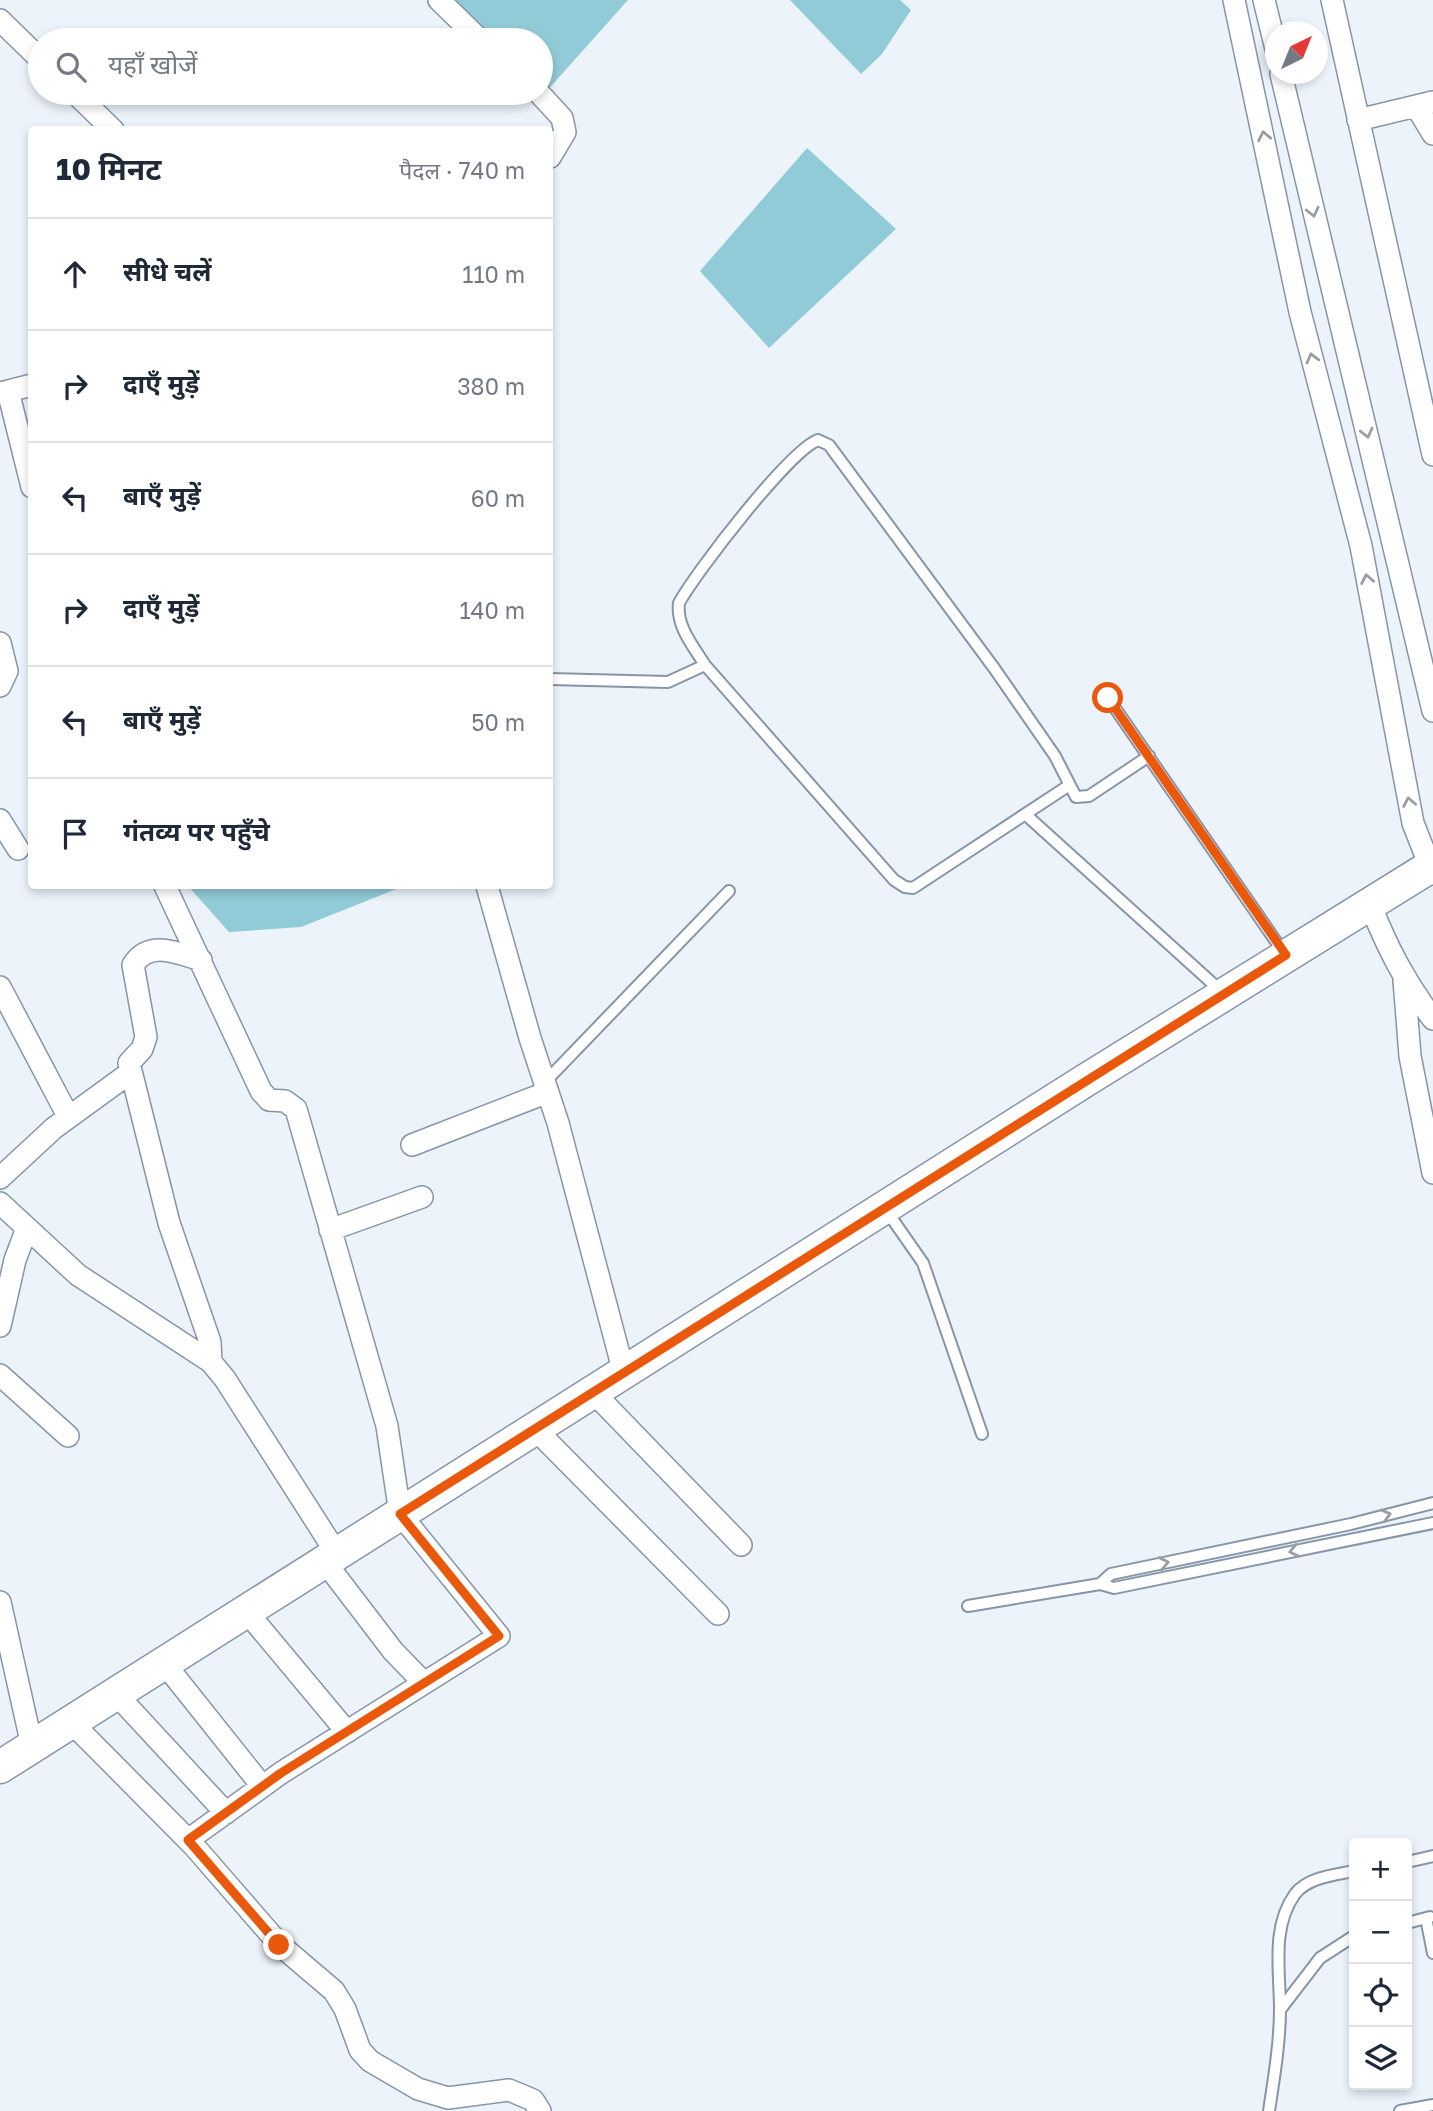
<!DOCTYPE html>
<html lang="hi">
<meta charset="utf-8">
<style>
:root{--surface:#fff;--page:#f2f2f3;--text:#1f2937;--muted:#747a83;--line:#e0e1e3}
body{margin:0;font-family:"Golos Text","Noto Sans Devanagari",sans-serif;background:var(--page);color:var(--text)}
.controls{position:absolute;right:21px;bottom:21px;display:grid;overflow:hidden;border-radius:7px;box-shadow:0 4px 10px #0003}
.controls button{width:63px;height:63px;display:grid;place-items:center;padding:0;border:0;border-bottom:2px solid var(--line);background:var(--surface);color:var(--text);font:35px sans-serif}
.compass{position:absolute;left:1265px;top:21px;width:63px;height:63px;border-radius:50%;background:var(--surface);box-shadow:0 4px 10px #0003;rotate:43deg}
.stop{position:absolute;width:21px;height:21px;margin:-16px;border:5px solid #ea580c;border-radius:50%;background:#fff}
.stop.end{background:#ea580c;border-color:#fff;box-shadow:0 2px 7px #0008}
.list{margin:0;padding:0;list-style:none}
h2{display:flex;justify-content:space-between;align-items:center;height:91px;margin:0;padding:0 28px;font-size:30px}
h2 small{font-size:23px;font-weight:400;color:var(--muted)}
.list li{display:grid;grid-template-columns:46px 1fr auto;gap:21px;align-items:center;box-sizing:border-box;height:112px;padding:0 28px;border-top:2px solid var(--line)}
.list b{display:block;font-size:26px;white-space:nowrap}
.list em{font-size:23px;font-style:normal;color:var(--muted)}
.icon{flex:none;width:38px;height:38px;fill:none;stroke:currentColor;stroke-width:2;stroke-linecap:round;stroke-linejoin:round}
.map{position:relative;flex:none;width:1433px;height:2111px;overflow:hidden}
.search{position:absolute;background:var(--surface);box-shadow:0 4px 10px #0003;left:28px;top:28px;width:525px;height:77px;display:flex;align-items:center;gap:18px;box-sizing:border-box;padding:0 24px;border-radius:38px;color:var(--muted);font-size:26px}
.panel{position:absolute;background:var(--surface);box-shadow:0 4px 10px #0003;left:28px;top:126px;width:525px;height:763px;border-radius:7px}
.map>svg:first-child{display:block}
.water{fill:#92cbd8}
.lines{fill:none;stroke-linecap:round;stroke-linejoin:round}
.lane-casing{stroke:#8695a7;stroke-width:14}
.street-casing{stroke:#8695a7;stroke-width:24}
.secondary-casing{stroke:#8695a7;stroke-width:35}
.lane{stroke:#fff;stroke-width:10}
.street{stroke:#fff;stroke-width:21}
.secondary{stroke:#fff;stroke-width:32}
.oneway{stroke:#9a9ea2}
.route{stroke:#ea580c;stroke-width:9}
</style>
<div class="map">
<svg width="1433" height="2111" viewBox="0 0 1433 2111">
<rect width="100%" height="100%" fill="#ecf3fb"/>
<path class="water" d="M451,0H628L544,94L541,91V40H491Z
M790,0H900L911,10L882,54L861,74Z
M807,148L896,229L769,348L700,271Z
M188,886H404L301,927L229,932Z"/>
<g class="lines">
<defs>
<path id="lane" d="M705,665C693,646 676,626 679,603C696,572 789,451 818,440L829,445L994,668L1055,756L1076,797L1089,796L1149,756
M550,679L668,682L705,665L894,880L905,887L913,888L1068,786
M1108,698L1284,953
M1025,814L1222,992
M544,1083L729,891
M886,1210L923,1263L982,1434
M1100,1584L1111,1574L1351,1524L1433,1503
M968,1606L1100,1584L1114,1588L1433,1523
M1407,1862L1433,1856
M1426,1918L1433,1953
M1407,1923L1430,1917
M1280,2010L1320,1958L1354,1936
M1269,2111C1274,2078 1280,2042 1280,2009C1280,1971 1271,1927 1295,1894C1308,1877 1335,1875 1354,1871
M1400,2111L1433,2105"/>
<path id="street" d="M439,0L480,40
M1234,0L1300,312L1361,546L1413,823L1433,874
M1264,0L1276,49
M1332,0L1433,455
M0,20L40,59
M1281,74L1433,711
M75,93L113,130
M539,93L562,118L565,132L550,157
M1416,106L1433,134
M1358,120L1433,102
M8,391L32,487
M0,393L32,385
M0,643L7,671L0,686
M0,820L18,849
M165,886L261,1091L269,1100L285,1101L296,1109L387,1426L400,1514L499,1636L281,1773L188,1840
M487,886L530,1038L558,1123L624,1373
M1370,904C1387,947 1405,982 1433,1019
M201,960C178,953 149,939 133,965L146,1037L142,1049L129,1063L169,1223L210,1342L211,1362
M1404,980L1410,1056L1433,1173
M0,987L68,1116
M412,1145L548,1092
M0,1178L54,1128L131,1072
M0,1203L78,1275L211,1362L225,1379L337,1554
M330,1230L422,1197
M0,1326L15,1260L27,1228
M0,1375L68,1436
M593,1392L741,1545
M535,1429L718,1614
M325,1562L393,1651L424,1683
M0,1602L32,1746
M246,1611L347,1732
M164,1663L262,1786
M116,1694L226,1813
M72,1723L194,1846L280,1945L334,1991L345,2009L360,2050L370,2061L418,2089L448,2098L509,2090L533,2100L540,2111"/>
<path id="secondary" d="M0,1767L1086,1080L1433,865"/>
</defs>
<use href="#lane" class="lane-casing"/>
<use href="#street" class="street-casing"/>
<use href="#secondary" class="secondary-casing"/>
<use href="#lane" class="lane"/>
<use href="#street" class="street"/>
<use href="#secondary" class="secondary"/>
</g>
<defs><path id="oneway-chevron" d="M-2-3.5L2.5 0L-2 3.5" fill="none" stroke-width="1.6" stroke-linecap="round" stroke-linejoin="round" transform="scale(1.75)"/></defs>
<g class="oneway">
<use href="#oneway-chevron" transform="translate(1264 136) rotate(-102)"/>
<use href="#oneway-chevron" transform="translate(1313 212) rotate(77)"/>
<use href="#oneway-chevron" transform="translate(1312 358) rotate(-105)"/>
<use href="#oneway-chevron" transform="translate(1367 433) rotate(76)"/>
<use href="#oneway-chevron" transform="translate(1367 579) rotate(-101)"/>
<use href="#oneway-chevron" transform="translate(1409 802) rotate(-101)"/>
<use href="#oneway-chevron" transform="translate(1386 1515) rotate(-15)"/>
<use href="#oneway-chevron" transform="translate(1294 1551) rotate(168)"/>
<use href="#oneway-chevron" transform="translate(1164 1563) rotate(-12)"/>
</g>
<g class="lines">
<path class="route" d="M279,1945L188,1840L281,1773L499,1636L400,1514L1286,955L1108,698"/>
</g>
</svg>
<div class="controls">
<button>+</button>
<button>−</button>
<button><svg class="icon" aria-label="locate" viewBox="0 0 24 24"><circle cx="12" cy="12" r="6"/><path d="M12 2v4M12 18v4M2 12h4M18 12h4"/></svg></button>
<button><svg class="icon" aria-label="layers" viewBox="0 0 24 24"><path d="M12 4l9 5-9 5-9-5zM3 14l9 5 9-5"/></svg></button>
</div>
<svg class="compass" viewBox="-18 -18 36 36"><path d="M0-13l5 13h-10z" fill="#e53935"/><path d="M0 13l5-13h-10z" fill="#747a83"/></svg>
<div class="stop" style="left:1108px;top:698px"></div>
<div class="stop end" style="left:279px;top:1945px"></div>
<div class="search"><svg class="icon" aria-label="search" viewBox="0 0 24 24"><circle cx="10" cy="10" r="6"/><path d="M15 15l6 6"/></svg>यहाँ खोजें</div>
<section class="panel">
<h2>10 मिनट<small>पैदल · 740 m</small></h2>
<ul class="list">
<li><svg class="icon" aria-label="ahead" viewBox="0 0 24 24"><path d="M12 20V5M6 11l6-6 6 6"/></svg><div><b>सीधे चलें</b></div><em>110 m</em></li>
<li><svg class="icon" aria-label="right" viewBox="0 0 24 24"><path d="M7 20v-9h11M14 6l5 5-5 5"/></svg><div><b>दाएँ मुड़ें</b></div><em>380 m</em></li>
<li><svg class="icon" aria-label="left" viewBox="0 0 24 24"><path d="M17 20v-9H6M10 6l-5 5 5 5"/></svg><div><b>बाएँ मुड़ें</b></div><em>60 m</em></li>
<li><svg class="icon" aria-label="right" viewBox="0 0 24 24"><path d="M7 20v-9h11M14 6l5 5-5 5"/></svg><div><b>दाएँ मुड़ें</b></div><em>140 m</em></li>
<li><svg class="icon" aria-label="left" viewBox="0 0 24 24"><path d="M17 20v-9H6M10 6l-5 5 5 5"/></svg><div><b>बाएँ मुड़ें</b></div><em>50 m</em></li>
<li><svg class="icon" aria-label="arrive" viewBox="0 0 24 24"><path d="M6 21V4h12l-3 4 3 4H6"/></svg><div><b>गंतव्य पर पहुँचे</b></div></li>
</ul>
</section>
</div>
